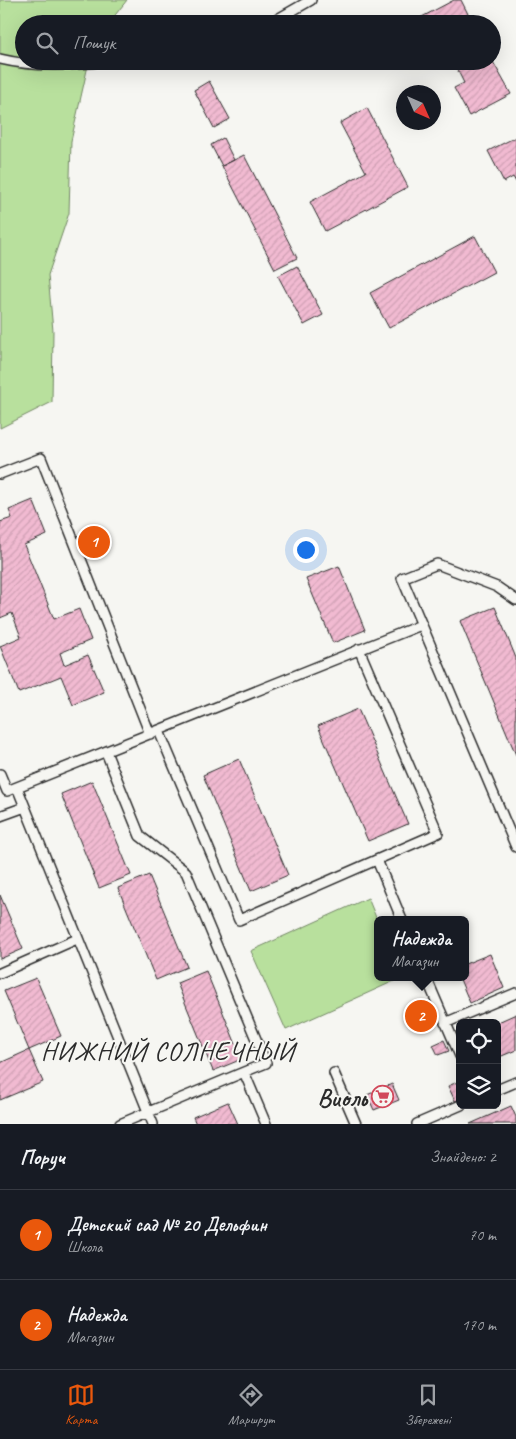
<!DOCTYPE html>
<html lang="uk">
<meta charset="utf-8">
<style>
:root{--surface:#171b24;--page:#20242c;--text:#f1f3f6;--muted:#9ea1a6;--line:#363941;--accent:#ea580c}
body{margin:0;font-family:Caveat,sans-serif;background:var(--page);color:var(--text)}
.controls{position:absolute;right:15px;bottom:15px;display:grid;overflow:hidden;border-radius:8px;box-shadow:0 5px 20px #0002}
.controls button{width:45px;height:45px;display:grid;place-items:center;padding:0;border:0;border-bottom:1px solid var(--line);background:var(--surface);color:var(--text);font:25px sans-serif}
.compass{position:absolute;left:396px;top:85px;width:45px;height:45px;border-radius:50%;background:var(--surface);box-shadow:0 5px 20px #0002;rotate:135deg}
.you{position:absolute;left:305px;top:549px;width:18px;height:18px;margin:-12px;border:4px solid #fff;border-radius:50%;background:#1a73e8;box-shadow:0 0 0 8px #1a73e833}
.badge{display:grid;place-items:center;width:32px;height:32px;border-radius:50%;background:var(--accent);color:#fff;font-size:16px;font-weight:700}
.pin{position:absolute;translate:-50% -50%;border:2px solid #fff;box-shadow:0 1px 5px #0006}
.popup{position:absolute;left:374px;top:916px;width:95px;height:65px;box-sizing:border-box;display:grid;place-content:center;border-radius:8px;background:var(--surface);filter:drop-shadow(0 1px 4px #0005);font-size:16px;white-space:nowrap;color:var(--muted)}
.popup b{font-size:19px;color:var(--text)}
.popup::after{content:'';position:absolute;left:50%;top:100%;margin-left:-10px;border:10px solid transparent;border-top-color:var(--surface)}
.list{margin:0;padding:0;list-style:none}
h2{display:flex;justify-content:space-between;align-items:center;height:65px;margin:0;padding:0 20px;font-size:21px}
h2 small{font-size:16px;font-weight:400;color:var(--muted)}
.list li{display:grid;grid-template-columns:32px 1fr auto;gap:15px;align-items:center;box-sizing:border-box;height:90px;padding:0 20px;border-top:1px solid var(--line)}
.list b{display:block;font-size:19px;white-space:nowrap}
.list p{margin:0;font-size:16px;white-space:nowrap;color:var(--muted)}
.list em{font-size:16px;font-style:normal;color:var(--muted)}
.icon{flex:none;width:28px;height:28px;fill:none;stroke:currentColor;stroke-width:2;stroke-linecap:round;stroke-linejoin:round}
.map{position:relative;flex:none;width:516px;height:1124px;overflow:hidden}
.search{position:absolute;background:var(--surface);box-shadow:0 5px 20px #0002;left:15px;right:15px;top:15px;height:55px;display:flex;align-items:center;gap:12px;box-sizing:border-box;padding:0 18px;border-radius:28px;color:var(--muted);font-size:19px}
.sheet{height:245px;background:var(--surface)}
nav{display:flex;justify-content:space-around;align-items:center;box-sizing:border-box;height:70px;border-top:1px solid var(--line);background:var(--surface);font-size:14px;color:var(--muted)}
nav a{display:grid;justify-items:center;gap:2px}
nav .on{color:var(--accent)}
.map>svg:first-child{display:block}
.green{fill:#b8e09d;stroke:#728664}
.building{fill:url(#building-hatch);stroke:#2b2b2b}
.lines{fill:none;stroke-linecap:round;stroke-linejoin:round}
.lane-casing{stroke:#2b2b2b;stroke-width:12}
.lane{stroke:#f6f6f2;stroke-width:9}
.labels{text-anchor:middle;stroke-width:4;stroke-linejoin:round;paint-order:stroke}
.poi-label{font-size:25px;font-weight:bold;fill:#2b2b2b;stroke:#f6f6f2;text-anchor:end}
.neighbourhood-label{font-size:26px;letter-spacing:1px;fill:#2b2b2b;stroke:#f6f6f2}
</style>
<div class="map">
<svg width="516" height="1124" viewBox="0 0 516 1124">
<defs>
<pattern id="building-hatch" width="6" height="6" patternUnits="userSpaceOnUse" patternTransform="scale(1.25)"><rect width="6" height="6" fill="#f1bad1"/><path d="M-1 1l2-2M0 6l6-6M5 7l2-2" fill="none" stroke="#cfa0b4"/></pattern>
</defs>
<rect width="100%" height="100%" fill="#f6f6f2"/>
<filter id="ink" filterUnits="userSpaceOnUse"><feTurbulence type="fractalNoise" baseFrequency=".02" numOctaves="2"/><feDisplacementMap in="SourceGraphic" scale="10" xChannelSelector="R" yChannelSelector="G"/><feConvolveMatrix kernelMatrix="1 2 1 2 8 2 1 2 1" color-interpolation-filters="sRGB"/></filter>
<g filter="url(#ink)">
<path class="green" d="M0,0H127L108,24H24V61H89L71,141L69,213L48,275L53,331L52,402L0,428Z
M368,898L377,920V977H403L286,1030L251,951Z"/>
<path class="building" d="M454,0H461L473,24H421L418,19Z
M492,60L511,94L469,116L454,88L464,83L453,61Z
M209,81L230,119L214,128L194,90Z
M367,108L408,187L325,231L310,202L366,172L340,123Z
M516,137V182L513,177L504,182L488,151Z
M223,138L234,160L222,166L211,145Z
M244,155L297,258L275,269L222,166Z
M475,236L494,272L389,328L370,293Z
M297,266L323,315L304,325L278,276Z
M33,500L47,535L24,545L54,619L79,609L91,640L60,653L64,665L88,655L104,692L73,705L61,676L19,693L0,646L21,637L12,613L0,618V522L12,518L9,510Z
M339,566L365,630L333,643L306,579Z
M495,607L516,658V755L460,621Z
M358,709L408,824L368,841L318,726Z
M239,759L288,875L251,891L203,775Z
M92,781L131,875L99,888L61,794Z
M149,875L187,967L156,980L118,888Z
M0,895L23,949L0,959Z
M490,954L504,988L470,1003L459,977H465V964Z
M206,971L242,1059L213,1071L177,983Z
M36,978L61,1036L29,1050L4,991Z
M427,1006L433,1018L415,1026L410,1014Z
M516,1014V1050L497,1058L496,1023Z
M444,1040L449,1051L438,1055L433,1045Z
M29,1050L43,1082L0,1100V1063Z
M460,1081V1099L455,1101L448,1086Z
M392,1084L399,1100L374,1110L367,1095Z
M228,1102L238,1124H196L193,1117Z
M511,1106L516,1117V1124H470Z"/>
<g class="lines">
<defs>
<path id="lane" d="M269,24L311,0
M0,59C33,67 71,66 104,61
M193,61H203
M0,474L41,458L150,734
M516,600L497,587L437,564L402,578L516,847
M159,731L239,920L438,833L359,649
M106,752L140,836L186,872L266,1063L244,1072L266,1124
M0,774L7,791L421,625
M17,787L153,1124
M0,816L25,807
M377,860L402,920
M0,973L77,939
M426,977L460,1056
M445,1023L516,993
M334,1073L356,1124
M497,1090L516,1082
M120,1124L244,1072
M417,1124L461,1105"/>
</defs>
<use href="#lane" class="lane-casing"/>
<use href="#lane" class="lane"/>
</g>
</g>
<defs>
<symbol id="supermarket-ring" viewBox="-11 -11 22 22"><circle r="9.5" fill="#f6f6f2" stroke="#d1495b" stroke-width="1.5"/><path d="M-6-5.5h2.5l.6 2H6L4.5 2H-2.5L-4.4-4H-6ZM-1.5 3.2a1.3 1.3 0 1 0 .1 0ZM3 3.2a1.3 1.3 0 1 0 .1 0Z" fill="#d1495b"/></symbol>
</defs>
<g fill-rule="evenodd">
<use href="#supermarket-ring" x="370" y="1084" width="25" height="25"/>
</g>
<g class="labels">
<g class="poi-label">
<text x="367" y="1106">Виоль</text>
</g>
<g class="neighbourhood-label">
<text x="168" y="1060">НИЖНИЙ СОЛНЕЧНЫЙ</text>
</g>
</g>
</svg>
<div class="controls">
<button><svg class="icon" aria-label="locate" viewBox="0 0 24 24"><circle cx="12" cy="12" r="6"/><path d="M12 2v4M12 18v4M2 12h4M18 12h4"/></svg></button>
<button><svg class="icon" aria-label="layers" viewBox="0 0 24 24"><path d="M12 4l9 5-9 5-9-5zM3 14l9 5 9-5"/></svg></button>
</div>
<svg class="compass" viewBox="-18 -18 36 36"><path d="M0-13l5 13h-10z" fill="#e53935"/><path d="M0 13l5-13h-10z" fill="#9ea1a6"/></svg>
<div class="you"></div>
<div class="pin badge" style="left:94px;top:542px">1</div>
<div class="pin badge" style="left:421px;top:1016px">2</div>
<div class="popup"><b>Надежда</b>Магазин</div>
<div class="search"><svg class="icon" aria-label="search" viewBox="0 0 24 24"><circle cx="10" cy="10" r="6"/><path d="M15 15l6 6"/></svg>Пошук</div>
</div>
<section class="sheet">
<h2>Поруч<small>Знайдено: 2</small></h2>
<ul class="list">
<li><span class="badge">1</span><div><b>Детский сад № 20 Дельфин</b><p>Школа</p></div><em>70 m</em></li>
<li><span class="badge">2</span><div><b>Надежда</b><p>Магазин</p></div><em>170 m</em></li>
</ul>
</section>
<nav>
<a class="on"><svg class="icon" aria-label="map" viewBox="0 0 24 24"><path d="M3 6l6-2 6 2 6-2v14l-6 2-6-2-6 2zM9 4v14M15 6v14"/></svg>Карта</a>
<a><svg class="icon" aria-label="directions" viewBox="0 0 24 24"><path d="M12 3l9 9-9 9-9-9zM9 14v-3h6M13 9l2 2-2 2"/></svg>Маршрут</a>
<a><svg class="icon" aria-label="saved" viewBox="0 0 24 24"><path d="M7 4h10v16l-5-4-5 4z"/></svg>Збережені</a>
</nav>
